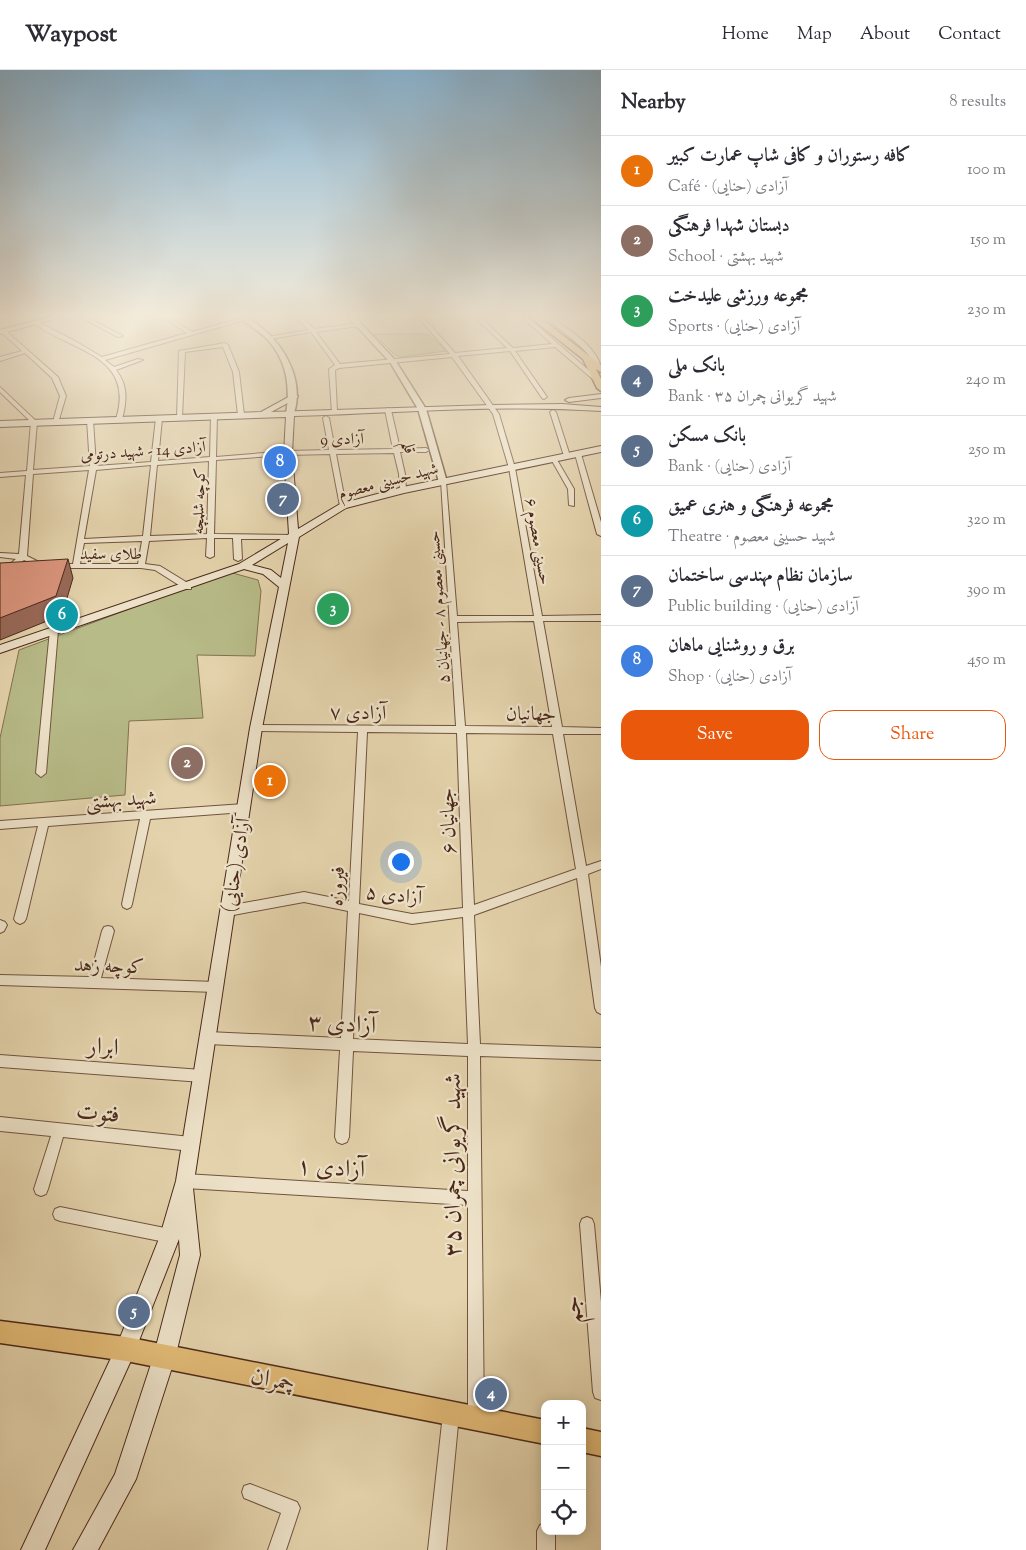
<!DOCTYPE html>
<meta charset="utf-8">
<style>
:root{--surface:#fff;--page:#f7f7f7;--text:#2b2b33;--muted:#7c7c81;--line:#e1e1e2;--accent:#ea580c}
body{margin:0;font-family:"Sorts Mill Goudy",Amiri,serif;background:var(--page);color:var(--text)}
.controls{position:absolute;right:15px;bottom:15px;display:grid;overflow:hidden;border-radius:10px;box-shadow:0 2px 12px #0003}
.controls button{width:45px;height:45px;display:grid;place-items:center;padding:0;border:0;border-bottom:1px solid var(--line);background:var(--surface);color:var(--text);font:25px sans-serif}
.you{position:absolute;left:400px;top:791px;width:18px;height:18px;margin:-12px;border:4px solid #fff;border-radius:50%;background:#1a73e8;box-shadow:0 0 0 8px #1a73e833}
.badge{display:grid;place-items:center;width:32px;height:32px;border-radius:50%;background:var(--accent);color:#fff;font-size:16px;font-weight:700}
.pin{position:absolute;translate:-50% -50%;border:2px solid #fff;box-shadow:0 1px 5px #0006}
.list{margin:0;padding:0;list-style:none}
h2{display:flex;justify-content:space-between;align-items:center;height:65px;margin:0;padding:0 20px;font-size:21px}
h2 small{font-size:16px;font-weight:400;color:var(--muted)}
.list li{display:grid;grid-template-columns:32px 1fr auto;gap:15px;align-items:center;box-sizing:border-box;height:70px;padding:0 20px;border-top:1px solid var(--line)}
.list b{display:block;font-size:19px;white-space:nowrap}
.list p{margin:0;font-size:16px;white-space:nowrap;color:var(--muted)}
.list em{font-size:16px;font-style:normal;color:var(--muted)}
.actions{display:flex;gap:10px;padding:15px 20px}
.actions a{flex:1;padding:11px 0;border:1px solid var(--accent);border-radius:15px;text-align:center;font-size:18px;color:var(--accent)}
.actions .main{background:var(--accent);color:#fff}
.icon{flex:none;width:28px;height:28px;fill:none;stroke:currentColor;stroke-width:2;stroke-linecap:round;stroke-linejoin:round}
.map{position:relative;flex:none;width:601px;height:1480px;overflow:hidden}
header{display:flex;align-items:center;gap:30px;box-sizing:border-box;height:70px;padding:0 25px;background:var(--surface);border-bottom:1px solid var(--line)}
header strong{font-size:24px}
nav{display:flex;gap:28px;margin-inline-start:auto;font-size:18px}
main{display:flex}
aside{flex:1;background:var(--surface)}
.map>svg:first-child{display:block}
.green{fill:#b7bb88;stroke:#827251}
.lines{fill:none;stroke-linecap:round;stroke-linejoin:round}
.minor-casing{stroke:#72533e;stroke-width:2}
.tertiary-casing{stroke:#72533e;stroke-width:3}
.secondary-casing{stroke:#4c281a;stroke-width:2}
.primary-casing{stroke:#4c281a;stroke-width:3}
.minor{fill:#ede2c9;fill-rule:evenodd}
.tertiary{fill:#ede2c9;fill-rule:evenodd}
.secondary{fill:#ede2c9;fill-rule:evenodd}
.primary{fill:#e2ba76;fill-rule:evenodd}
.shaded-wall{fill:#986857;stroke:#4c281a}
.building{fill:#d9947c;stroke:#4c281a}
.labels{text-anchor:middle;stroke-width:4.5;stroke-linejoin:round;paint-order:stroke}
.far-street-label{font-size:16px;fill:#4c281a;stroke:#ede2c9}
.street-label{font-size:20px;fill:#4c281a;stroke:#ede2c9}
.near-street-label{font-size:24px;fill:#4c281a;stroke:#ede2c9}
</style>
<header>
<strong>Waypost</strong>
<nav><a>Home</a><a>Map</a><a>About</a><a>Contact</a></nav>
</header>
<main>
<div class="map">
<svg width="601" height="1480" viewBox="0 0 601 1480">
<rect width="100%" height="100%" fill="#e4d3ac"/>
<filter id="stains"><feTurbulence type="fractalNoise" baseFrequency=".004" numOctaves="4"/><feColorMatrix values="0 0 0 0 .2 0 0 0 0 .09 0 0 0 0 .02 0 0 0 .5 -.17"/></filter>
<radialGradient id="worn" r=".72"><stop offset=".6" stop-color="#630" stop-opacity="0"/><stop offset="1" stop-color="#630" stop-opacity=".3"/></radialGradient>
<path class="green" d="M374,264H428L446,281L400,287L394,284Z
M229,502L258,510L261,521L255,586L197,585L203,648L129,651L125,725L0,736V668L19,580Z"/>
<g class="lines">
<defs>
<path id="minor" d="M80,247H86L123,266L118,267Z
M163,247H169L192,262L245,247L248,249L105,290L114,297L138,289L143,290L116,300C128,315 127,331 122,349L119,351L116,349C136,285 71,281 33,253L38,252L75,271L102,287L187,263Z
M296,247H301L314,259L360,253L358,256L316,262L340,294L450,284L418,247H423L455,283L507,278L475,247H480L513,278L552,274L522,247H527L600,310L595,311L555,277L515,281L547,327L544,329L542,328L510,281L458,286L499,344L515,398L542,546L601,545V551H543L562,657L601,658V664H563L586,796L601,791V799L588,804L601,897V944L597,942L595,938L577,808L474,845L480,974L601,978V990L480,986L484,1348L482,1354L476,1356L470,1354L468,1348V1135L185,1118L180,1116L178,1111L180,1106L185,1104L468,1121V986L353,981L349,1067L347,1072L342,1074L337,1072L335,1067L340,980L208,974L204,972L202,968L204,964L208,962L341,968L348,841L304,832L228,846L224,844L222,841L224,838L228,836L304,822L349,831L358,662L256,661L251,658L256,655L456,656L441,411L446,412L457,546H534L509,398L493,344L452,287L339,298L335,300L337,342L332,343L329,299L335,295L311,262L270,269L267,267L309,260ZM534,551L552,657L465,656L457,552ZM367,662L457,663L463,838L412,844L359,834ZM466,663L553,664L576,799L474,835ZM359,843L412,854L463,847L468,974L353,969Z
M546,247H551C568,259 601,279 601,301L599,300C585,275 566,266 546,247Z
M1,260H5L58,307L66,326L58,353L53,352L60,326L52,308L25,283L0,291V287L22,281L1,262Z
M225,273L228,275L239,302L244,345L241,347L238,345L233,302L223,277L185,282L182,347L177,348L179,281Z
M0,317L37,352L33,400L90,396L87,350L90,348L93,350L96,396L151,392L156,348L159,346L162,348L158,391L210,387L211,346L214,344L217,346L216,387L288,381L329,380L323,348L326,346L329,348L335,380L393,379L385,340L388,338L391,340L400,379L426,378L429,380L426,382H400L405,404L406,420L403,422L400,420L399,404L394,383L336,384L346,436L343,438L340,436L330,384L288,385L216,390L214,464L294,465L298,467L294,469H241L242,489L238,491L234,489L233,468H214V486L210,488L206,486L207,468L149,471L145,494L160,496L191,515V519H185L155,500L141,498H42L24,490L0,508V502L16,489L0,487V483L19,484L26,405L0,407V403L27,401L31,352L0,322ZM209,391L207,464L150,466L157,395ZM151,395L143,466L84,469L96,400ZM89,400L73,494H43L27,486L33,404ZM142,471L138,494H80L84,473Z
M553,340L556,342L570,386L569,387L564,386L550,342Z
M578,382L581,384L601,452V466L597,464L575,384Z
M552,388H556L574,419V436L569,435L568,419L551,389Z
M54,557L58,560L46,703L41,707L36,703L50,560Z
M244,734L248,735L249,738L248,741L244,742L150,749L132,834L131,837L127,839L123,837L122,834L140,749L48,756L26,849L24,852L20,854L16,852L14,849L38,756L0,759V751Z
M0,850L5,852L7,855L4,861L0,863Z
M108,856L112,857L114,861L101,908L216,912L220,913L222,917L220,921L216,922L0,915V905L90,907L102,861L104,857Z
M0,985L202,1000L206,1002L208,1006L206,1010L202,1012L0,997Z
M0,1047L191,1067L196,1069L198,1074L196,1079L191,1081L63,1067L48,1119L46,1124L41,1126L36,1124L34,1119L51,1066L0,1061Z
M60,1137L170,1159L175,1161L177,1166L175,1171L170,1173L60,1151L55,1149L53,1144L55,1139Z
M587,1147L592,1149L594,1154L601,1232V1330L595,1328L593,1322L580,1154L582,1149Z
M451,1336L457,1338L459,1344L446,1480H428L443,1344L445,1338Z
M250,1414L297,1432L300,1438L286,1480H268L281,1443L244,1428L242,1422L244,1416Z
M545,1453V1461H555V1480H537V1461L540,1455Z"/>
<path id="tertiary" d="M239,247C249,247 255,252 263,259C287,279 305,314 293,346L286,344C291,314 286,287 264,266C256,259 247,254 239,247Z
M348,247H355L395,290L426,339L447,412L446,414L439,412L418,339L390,292Z"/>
<path id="secondary" d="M50,247H62L0,264V260Z
M294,324L298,326L297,328L271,342L491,335L562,334L601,337V341C499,334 396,343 294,346L292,383L298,459L340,434L403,417L601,376V382L404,423L346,438L299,467L262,658L193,1118L200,1185L175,1288L136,1409L98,1480H73L115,1404L153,1288L180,1185L179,1169L133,1286L45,1480H21L118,1273L160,1166L176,1111L250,658L279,517L263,504L244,499L0,583V575L239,494L289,464L284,383L286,347L0,357V351L261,342ZM288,473L281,508L271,500L252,495Z
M601,324V328L569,332L565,330L569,328Z"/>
<path id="primary" d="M530,247H539L601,295V302L596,299L601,309V321L597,318L583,289Z
M0,1251L126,1267L545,1350V1374L126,1291L0,1273Z
M582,1358L601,1362V1386L582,1382Z"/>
</defs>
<use href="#minor" class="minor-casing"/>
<use href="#tertiary" class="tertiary-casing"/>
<use href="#secondary" class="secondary-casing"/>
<use href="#primary" class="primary-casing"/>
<use href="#minor" class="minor"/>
<use href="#tertiary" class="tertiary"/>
<use href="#secondary" class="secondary"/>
<use href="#primary" class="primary"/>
</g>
<path class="shaded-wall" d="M68,489L73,508L62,545L0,570V548Z"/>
<path class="building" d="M68,489L56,526L0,548V493Z"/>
<linearGradient id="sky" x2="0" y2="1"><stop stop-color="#89b5d3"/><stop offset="0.54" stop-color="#f3ebda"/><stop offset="1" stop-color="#f3ebda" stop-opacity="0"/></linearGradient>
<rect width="601" height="454" fill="url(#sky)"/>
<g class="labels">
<g class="far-street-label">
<text transform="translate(342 368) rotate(-1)" y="6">آزادی 9</text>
<text transform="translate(410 377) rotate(78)" y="6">قلم</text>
<text transform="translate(143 380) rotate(-4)" y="6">آزادی 14 - شهید درتومی</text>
<text transform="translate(388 410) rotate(-15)" y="6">شهید حسینی معصوم</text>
<text transform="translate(198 431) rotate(-88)" y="6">کوچه شلمچه</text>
<text transform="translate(539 471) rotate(80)" y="6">حسینی معصوم ۶</text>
<text x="111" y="489">طلای سفید</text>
<text transform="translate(438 537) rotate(-94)" y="6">حسینی معصوم ۸ - جهانیان ۵</text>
</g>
<g class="street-label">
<text x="358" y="649">آزادی ۷</text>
<text x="531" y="650">جهانیان</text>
<text transform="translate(121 729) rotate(-4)" y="7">شهید بهشتی</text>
<text transform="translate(447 751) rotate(-92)" y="7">جهانیان ۶</text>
<text transform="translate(235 795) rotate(-81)" y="7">آزادی (حنایی)</text>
<text transform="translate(336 816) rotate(-87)" y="7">فیروزه</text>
<text transform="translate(394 824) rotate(6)" y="7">آزادی ۵</text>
<text transform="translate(109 895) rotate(2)" y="7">کوچه زهد</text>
</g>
<g class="near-street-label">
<text transform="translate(342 953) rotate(3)" y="8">آزادی ۳</text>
<text transform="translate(103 976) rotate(4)" y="8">ابرار</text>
<text transform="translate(98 1042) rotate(6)" y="8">فتوت</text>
<text transform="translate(452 1095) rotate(-90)" y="8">شهید گریوانی چمران ۳۵</text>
<text transform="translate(331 1097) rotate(3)" y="8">آزادی ۱</text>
<text transform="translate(572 1240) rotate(-95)" y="8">جم</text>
<text transform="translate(273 1309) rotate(11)" y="8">چمران</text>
</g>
</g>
<rect width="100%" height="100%" filter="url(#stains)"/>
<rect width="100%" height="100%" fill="url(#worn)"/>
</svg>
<div class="controls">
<button>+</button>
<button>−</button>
<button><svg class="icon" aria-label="locate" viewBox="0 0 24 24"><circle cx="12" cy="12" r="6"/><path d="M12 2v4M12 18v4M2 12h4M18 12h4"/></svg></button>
</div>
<div class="you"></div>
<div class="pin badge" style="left:270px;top:711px;background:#e8710a">1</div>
<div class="pin badge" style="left:187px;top:693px;background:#8d6e63">2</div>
<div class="pin badge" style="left:333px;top:539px;background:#2e9e5b">3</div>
<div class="pin badge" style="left:491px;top:1324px;background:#5c6f8a">4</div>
<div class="pin badge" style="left:134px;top:1242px;background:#5c6f8a">5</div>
<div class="pin badge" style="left:62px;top:545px;background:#0f9aa8">6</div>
<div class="pin badge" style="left:283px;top:429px;background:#5c6f8a">7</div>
<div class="pin badge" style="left:280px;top:392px;background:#3f7fe0">8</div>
</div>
<aside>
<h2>Nearby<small>8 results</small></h2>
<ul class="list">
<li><span class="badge" style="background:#e8710a">1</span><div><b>کافه رستوران و کافی شاپ عمارت کبیر</b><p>Café · آزادی (حنایی)</p></div><em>100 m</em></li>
<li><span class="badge" style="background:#8d6e63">2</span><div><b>دبستان شهدا فرهنگی</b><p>School · شهید بهشتی</p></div><em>150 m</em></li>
<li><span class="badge" style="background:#2e9e5b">3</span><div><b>مجموعه ورزشی علیدخت</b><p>Sports · آزادی (حنایی)</p></div><em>230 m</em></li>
<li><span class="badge" style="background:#5c6f8a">4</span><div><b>بانک ملی</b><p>Bank · شهید گریوانی چمران ۳۵</p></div><em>240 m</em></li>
<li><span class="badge" style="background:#5c6f8a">5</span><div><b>بانک مسکن</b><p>Bank · آزادی (حنایی)</p></div><em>250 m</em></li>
<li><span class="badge" style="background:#0f9aa8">6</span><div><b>مجموعه فرهنگی و هنری عمیق</b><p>Theatre · شهید حسینی معصوم</p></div><em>320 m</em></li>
<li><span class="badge" style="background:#5c6f8a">7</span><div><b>سازمان نظام مهندسی ساختمان</b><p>Public building · آزادی (حنایی)</p></div><em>390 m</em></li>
<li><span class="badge" style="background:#3f7fe0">8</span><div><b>برق و روشنایی ماهان</b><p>Shop · آزادی (حنایی)</p></div><em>450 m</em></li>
</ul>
<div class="actions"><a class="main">Save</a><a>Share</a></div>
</aside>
</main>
